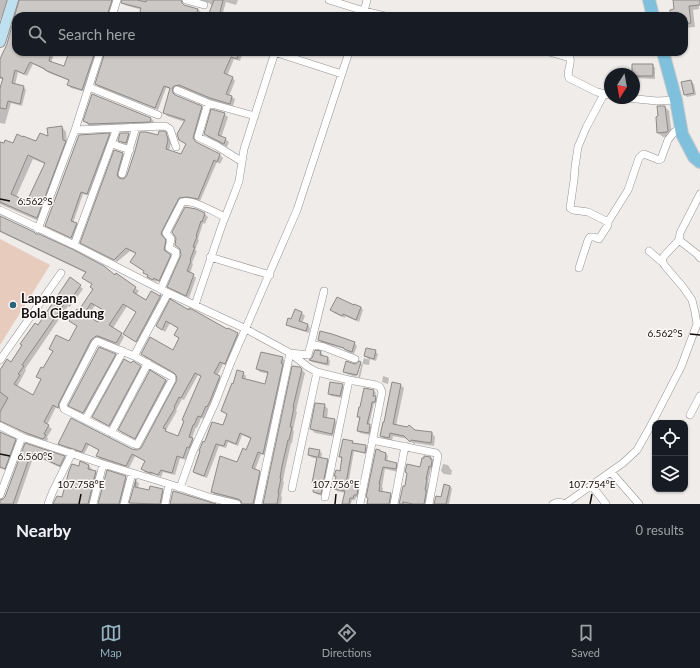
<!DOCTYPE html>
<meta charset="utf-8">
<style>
:root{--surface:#171b24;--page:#242831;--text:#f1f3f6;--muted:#9ea1a6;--line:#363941;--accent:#97b2bf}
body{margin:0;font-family:Lato,sans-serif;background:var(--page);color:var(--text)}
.controls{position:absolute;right:12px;bottom:12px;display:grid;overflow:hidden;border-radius:8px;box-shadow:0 1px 3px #0004}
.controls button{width:36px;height:36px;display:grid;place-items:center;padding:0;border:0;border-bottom:1px solid var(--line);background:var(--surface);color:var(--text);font:20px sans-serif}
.compass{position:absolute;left:604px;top:68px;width:36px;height:36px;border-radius:50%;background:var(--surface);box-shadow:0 1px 3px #0004;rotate:191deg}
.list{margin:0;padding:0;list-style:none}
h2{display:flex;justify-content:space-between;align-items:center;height:52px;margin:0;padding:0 16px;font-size:17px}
h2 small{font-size:13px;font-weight:400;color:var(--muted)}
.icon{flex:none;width:22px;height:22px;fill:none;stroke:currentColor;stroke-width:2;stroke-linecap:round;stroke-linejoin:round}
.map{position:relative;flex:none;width:700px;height:504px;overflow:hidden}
.search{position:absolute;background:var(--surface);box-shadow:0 1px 3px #0004;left:12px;right:12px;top:12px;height:44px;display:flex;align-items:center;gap:10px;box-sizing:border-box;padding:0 14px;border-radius:12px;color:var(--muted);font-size:15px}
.sheet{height:108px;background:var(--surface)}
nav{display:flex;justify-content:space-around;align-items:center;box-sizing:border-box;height:56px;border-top:1px solid var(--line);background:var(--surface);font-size:11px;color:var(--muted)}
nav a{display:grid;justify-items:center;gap:2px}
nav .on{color:var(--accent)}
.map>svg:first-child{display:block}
.green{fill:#e7cbbd}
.shadow{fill:#0003;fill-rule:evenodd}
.building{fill:#ccc8c6;stroke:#8c8987;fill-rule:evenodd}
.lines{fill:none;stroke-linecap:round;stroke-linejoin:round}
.street-casing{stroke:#969291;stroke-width:8}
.secondary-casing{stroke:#969291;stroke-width:12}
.primary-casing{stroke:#cacaca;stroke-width:14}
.street{stroke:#fff;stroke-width:7}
.secondary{stroke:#bfe0ee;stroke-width:10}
.primary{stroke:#7fc1dc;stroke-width:12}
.ticks{fill:none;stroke:#100e0e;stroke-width:1.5}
.poi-dot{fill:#29627c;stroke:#fdf9f7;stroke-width:1.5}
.labels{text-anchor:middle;stroke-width:3;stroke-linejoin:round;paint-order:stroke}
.poi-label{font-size:13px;font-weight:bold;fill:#100e0e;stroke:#fdf9f7;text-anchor:start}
.ticks-label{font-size:10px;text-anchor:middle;fill:#100e0e;stroke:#fdf9f7;stroke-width:3;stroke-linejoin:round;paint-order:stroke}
</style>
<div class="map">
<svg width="700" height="504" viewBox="0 0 700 504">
<rect width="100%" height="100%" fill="#efecea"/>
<path class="green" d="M0,239L50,265L0,345Z"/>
<path class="shadow" d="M0,0H10L5,15L3,14L0,20Z
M20,0H116L110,16H16Z
M123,0H177L181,1L184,6L198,9L201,12L199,16H140L142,10L125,5L122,2Z
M200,0H238L236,5L226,2L222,16H209L213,6L209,3Z
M674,0H698L699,9L693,10L695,27L684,28V16H671L675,10Z
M16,16V52H55L51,63L64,68L70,52H99L85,92L71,88L68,85L70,81L49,73L45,70L33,64L27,76L18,72L15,85L24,87L26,90L22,106L11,103L5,124L0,123V92L3,79H0V61L8,44Z
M106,52H243L240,61L234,59L227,76L233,78L235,81L229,96L232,97L235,99L233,106L213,101L182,88H177L175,92V96L201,107L204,110L195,142L220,155L223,158L220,164L217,162L200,201L191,199L182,201L164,234L163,238L168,244L167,253L173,258L162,283L157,281L156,282L151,279L144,272L145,271L135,265L132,262L136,254L130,251L117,262L84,245L81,242L123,154L125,157L119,179L124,180L159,136L165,133L168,136L171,143L169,151L181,155L187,145L180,139L185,122L167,116L165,113L171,89L166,88L158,110L99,87L96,84Z
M653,65L655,68V79L636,78L634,76L633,74Z
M691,81L694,84L696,95L687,97L685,95Z
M665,107L669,111L672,136L663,137L658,133Z
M224,114L228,117L221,138L225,139L229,142L227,147L209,138L205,134Z
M151,119L154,121L152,124L91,127L84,121Z
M62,127L66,132L67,144L41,222L0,204V143L13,145L36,143L49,138ZM33,159L45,164L28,203L16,197Z
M109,134L112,137L90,196L83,194L73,223L76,224L79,227L74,240L48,228L46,225Z
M129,134L131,136L129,145L122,143L119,140Z
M205,214L208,217L205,224L203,223L198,239L199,240L195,250L197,251L192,263L193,264L190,274L193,275L196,278L189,298L171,289L168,287L182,255L181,250L176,245Z
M0,216L115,276L116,275L135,288L139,291L136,295L146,301L151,292L160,298L161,296L164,299L140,344L128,337L124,334L137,312L127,306L113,328L121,333L124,337L119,346L102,339H99L61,410L56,407L47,425L52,429L47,437L48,439L47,441L28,435L18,430L0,413V374L11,363L38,326L80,286L83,289L70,307L68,306L34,356L25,369L26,370L17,387L34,396L42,380L37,377L44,370L54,353L50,349L69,342L78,327L70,321L79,312L94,289L93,285L83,278L86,273L0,232ZM95,305L106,312L99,324L88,317Z
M171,301L228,330L238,334L240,337L228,366L223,364L217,376L222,380L204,419L201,418L197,428L196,427L192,438L196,442L186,460L180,458L175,475L163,472L161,477L153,474L152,475L145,472L142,469L146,462L135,456L129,468L100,459L97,456L100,451L89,445L84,454L62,446L59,443L71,419L132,449L138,451L142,448L178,381L177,375L145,357L142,354L173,351L180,339L175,335L179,329L170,323L165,332L157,326ZM198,375L202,377L178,437L168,433L166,430L177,411L176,410L182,399L184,400Z
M361,307L363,310L359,322L345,316V318L334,313L332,310Z
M295,310L302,313L305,316L302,323L308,325L310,328L309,333L290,327L287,324L292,320Z
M319,340L354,343L357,346L354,354L348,352L345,349L322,343Z
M375,351L378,354L376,361L370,359L369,365L363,364L360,378L358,377L361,366H359L356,377L347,374L344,372L360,362L362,365L364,358L369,360L365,356Z
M321,352L323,355L322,357L328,358L330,361L329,366L312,362L310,360Z
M115,355L118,357L86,415L72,408L70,405Z
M282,358L285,361L284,366L285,367L266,456L261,454L255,470L259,472L262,475L256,504H247L242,502L215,495L212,492L238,463L247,451L251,439L242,435L238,446L228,442L226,448L219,446L207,478L196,474L194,472L223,426L228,415L223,411L243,373L246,376L245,380L266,386L269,374L260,372L257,369Z
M140,366L143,369L112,428L96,420L93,417Z
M300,368L305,373L296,411L297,412L293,430L294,431L292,443H291L285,470L283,481L284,482L281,496L282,498L281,504H264Z
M150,372L166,380L169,383L138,441L122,433L119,430Z
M383,376L389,378L388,384L382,382Z
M342,385L345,388L343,398L331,396L329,393Z
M400,385L404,388L396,426L414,431L432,433L435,437L434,446L415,443L414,444L408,439L393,436L392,441L384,440L381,436Z
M365,389L374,391L376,393L375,397L378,399L377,404L374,403L369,425L372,427L370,435L360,433L358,431L361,419L358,417Z
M324,405L328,409L327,419L334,420L338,424L336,437L315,433L311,429Z
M0,432L15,440L18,443L8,471L0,468Z
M352,442L354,444L366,446L368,449L367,454L354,451L348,485L358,487L360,489L359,497H356L355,500H352L351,504H343L345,493L337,491L335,489L337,477L335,476L340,472L343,459L340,457Z
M26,445L64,457L67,460L63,469L34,455L17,504H0V501L5,498Z
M319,451L322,453L321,459L327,460L330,462L323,496L316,494L314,492L317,459L311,457L309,455Z
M386,454L388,456L387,462L396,464L399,467L398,472L385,469L382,487L383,488L382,493L390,494L393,497L392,504H368Z
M430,458L434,463V469H431L428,482L429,483L427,504H400L406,487Z
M80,463L89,466L92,469L91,471L96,472L99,475L91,504H54L63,498L79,467Z
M443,464L448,465L450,468V469L452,470L451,475L444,474L441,471Z
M125,477L128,480L122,504H99Z
M136,481L139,483L138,488L150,491L162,490L165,493L163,504H130Z
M450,486L452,489L449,504H435L442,498Z"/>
<path class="building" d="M19,0H112L107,16H16V52H51L49,61L64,66L69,52H95L82,90L67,85L69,80L45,70V69L30,62L24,74L15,70L12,83L24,86L20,104L8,101L6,109L0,108V88L3,78L0,77V59L7,44Z
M122,0H137L146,2V0H181L182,3L184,5L198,9L196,16H139L141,8L121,3Z
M214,0H223L219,16H208Z
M673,0H700V5L689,6L691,23L684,24V16H670V10L674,9Z
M105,52H239L237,59L231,57L224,73L233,77L226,94L232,96L230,104L210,98L179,85L174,86L172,88L173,93L175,95L202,106L193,138L196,142L220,154L217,162L214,160L198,199L187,197L179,198L162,231L161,234L166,240L164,250L167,252L171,255L159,281L154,278L153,280L147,277L148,275L143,273L144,271L130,262L136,253L126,248L114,260L80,243L114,150L123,153L117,175L119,178L123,179L125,178L127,175L135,151L140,132H146L158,135L159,131H164L166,132L168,140L166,149L181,154L186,144L179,140L177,134L185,120L163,113L170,88L164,86L155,108L95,84Z
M632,64H653V76H634V74H632Z
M691,80L694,93L684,95L681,82Z
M92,94L151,118L150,122L88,124V123L83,121Z
M657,106H665L668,131L667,132L657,133L656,117L658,116Z
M211,109L225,113L218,135L226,138L224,144L204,134Z
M62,126L63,140L66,141L37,218L0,202V142L4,143L5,140L13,143L17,134L23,137V136L36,141L40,133L48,136L47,128ZM28,155L45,163L27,201L11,194Z
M110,133L87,194L81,192L71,221L77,223L71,238L45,226L79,135Z
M120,133H129L126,143L118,141Z
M185,207L196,209L205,213L202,222L201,221L196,236H197L193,247H195L190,260L191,261L187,271L194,274L186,296L167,287L181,255L180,249L175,245L176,238L172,232Z
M0,216L34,232L36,234H39L72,249L104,266L115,275L116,273L136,287L133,292L146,300L151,291L160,296V295H161L136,342L123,334L136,312L123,304L109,325L122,333L116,343L98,336H96L91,340L59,403L58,408L53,405L44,422L49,425L44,434L46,435L43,439L24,432L0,421V412L8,398L0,392V370L7,359L11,362L22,345L20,344L35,323L38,325L70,277L81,285L67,304L65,303L31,352L22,365L24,366L18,374L20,375L14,384L33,395L41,379L36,377L41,367L43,368L53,351L49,349L56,335L69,341L77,326L69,321L77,309L79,310L93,289L90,287L92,284L82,278L86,272L0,231ZM91,303L105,311L98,322L84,314Z
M337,297L354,305V304L361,307L356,320L343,314L342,316L330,310Z
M170,299L189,310V308L197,312L227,329L228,328L238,333L225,364L220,362L214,373L220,376L210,401L207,407L206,406L201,417L198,416L194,425H193L189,437L193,438L189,448L187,447L183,458L177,456L172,473L161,470L158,475L150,472V473L145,471L141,469L145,461L132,454L126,466L96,456L99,450L86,443L82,452L58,444L71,418L132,449L137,450L141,448L177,380L176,375L174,373L141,354L150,337L173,350L179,338L174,335L178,328L166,321L162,330L156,326ZM195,373L201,376L182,420L184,421L178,436L165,431L166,429L163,428L175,408L174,407L179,397L181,398Z
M295,309L302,312L299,321L308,324L306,331L286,325L288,318L291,319Z
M320,331L332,334L355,342L352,352L344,349V348L318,340Z
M99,347L116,354L83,413L68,406Z
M366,348L376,350L374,359L364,356Z
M315,350L321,351L320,355L328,357L327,364L309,360L312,358Z
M261,352L283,357L281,363L283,364L263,454L258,452L252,468L260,471L253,504H242L241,501L238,499L211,492L220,456L237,462L243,448L246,450L251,438L240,433L236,444L226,440L224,446L216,444L204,476L193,472L200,451H199L203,441L204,442L205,441L212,422L223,425L227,414L221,411L232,383L233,384L237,370L244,372L242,378L265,384L268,372L256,369Z
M124,359L131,363L133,361L141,366L109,426L92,417Z
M346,361L355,364L359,361L361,362L357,375L343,372Z
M292,366L300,367L302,369L293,407H294L290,427H292L289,440H288L282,466L280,478H281L278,493H279L277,504H263Z
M150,370L166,380L135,439L118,430Z
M330,382L343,384L340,396L328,394Z
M392,382L401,384L393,424L407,427L409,425L415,430L432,432L431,443L411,440L410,442L404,436L390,433L389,438L380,436L383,422H384Z
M364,388L374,390L373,396H376L375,402H372L371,408L367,424H370L369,433L357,431L360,417H357L359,407H360Z
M315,403L325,404L323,417L335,419L332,434L310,429Z
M0,432L16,439L5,469L0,467Z
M343,439L353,441L352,443L366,445L365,453L352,450L346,483L358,486L357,495H354L353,498H350L349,504H342L345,491L334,489L336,476H334L336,470L340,471L342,457H339Z
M25,443L65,456L60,466L31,453L13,504H0V500L3,499L5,497Z
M309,448L320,450L318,457L328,459L321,494L313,492L314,484L312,483L317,457L308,455Z
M376,449L380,450V451L386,453L385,460L397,463L396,469L383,467L379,484H380L379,491L391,493L389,504H367L368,498L366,497Z
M424,456L431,457L430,459H432V461L431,467L429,466L426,479H427L425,490H426V493L424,504H413L403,502V504H399L403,486H405L407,473L405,472L407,464L420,467L422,458H424Z
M80,461L89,465L88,469L96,471L88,504H53L57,496L62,497L69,471L72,464L79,466Z
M107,470L126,476L119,504H98Z
M136,479L135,487L149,490L150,486L163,489L160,504L129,503Z
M444,484L450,486L446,504H434L436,496L441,497Z
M173,491L180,493L216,504H170Z"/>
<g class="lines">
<defs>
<path id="street" d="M186,0L204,5
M329,0L364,11L385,16
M363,15L367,0
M112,16L117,0
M274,52L342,74
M549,52L570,58C572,65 566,71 569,78L597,92L610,95
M89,87L158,115
M177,90L208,103L255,116
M627,98L657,101L676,100
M208,103L198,137L217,146L241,161
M75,130L165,126L170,129L176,147
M112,144L130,150
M122,174L136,127
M0,210L74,245L160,289L246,329L290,353L258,504
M608,222L628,190L639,158L642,155L644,154L659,160L661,159L668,140L674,132L681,129
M38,229L75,130L100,52
M679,240L697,254L700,258
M74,245L117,128
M649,251L662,262
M210,257L270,275
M579,268L588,240L590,237H594L599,239L608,225V222L588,212L573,210L570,208L574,180L575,167L578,147L586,128L604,94
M160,289L162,286L176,255V252L169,248L171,239L166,233L182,202C193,199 214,212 225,217
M195,305L222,225L235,192L239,181L244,149L275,52
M97,341L134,356L172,377V380L137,445L134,444L64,409L63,405L95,343Z
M311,344L324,291
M290,353L308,367L317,372L349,380L376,385L380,387L382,392L360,504
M290,353L308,355L311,344L324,347L355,359
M134,356L168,293
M0,360L61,273
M690,415L700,396
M85,420L123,351
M0,426L22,437L103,464L169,484L212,498L237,504
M111,433L148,363
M372,440L436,453L438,456L429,504
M611,472L639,504
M592,486L606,504
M180,488L193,451L215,403L231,362L297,210L349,52
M292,488L317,372
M0,495L22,437
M325,497L349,380
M48,504L53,491L72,453
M93,504L103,464
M124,504L132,473
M165,504L169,484
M394,504L405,446
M553,504C557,501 561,502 565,504
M565,504L623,463L637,450L650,427L681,367L697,324L695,312L692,300L683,287L665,266C662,262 662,260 664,256L679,240L680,233L700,194"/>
<path id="secondary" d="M0,42L13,0"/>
<path id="primary" d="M649,0L653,16
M663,52L676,100L682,134L694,157L700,162"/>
</defs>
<use href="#street" class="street-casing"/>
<use href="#secondary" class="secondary-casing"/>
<use href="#primary" class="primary-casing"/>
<use href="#street" class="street"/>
<use href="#secondary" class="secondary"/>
<use href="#primary" class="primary"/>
</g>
<path class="ticks" d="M0,199L10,201M690,334L700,335M0,454L10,456M79,504L81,494M335,504L336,494M590,504L592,494"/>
<circle class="poi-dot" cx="13" cy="305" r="4"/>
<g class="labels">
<g class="poi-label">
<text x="21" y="303">Lapangan<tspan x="21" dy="15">Bola Cigadung</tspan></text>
</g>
</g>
<g class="ticks-label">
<text x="35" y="205">6.562°S</text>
<text x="665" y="337">6.562°S</text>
<text x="35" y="460">6.560°S</text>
<text x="81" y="488">107.758°E</text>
<text x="336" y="488">107.756°E</text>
<text x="592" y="488">107.754°E</text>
</g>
</svg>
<div class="controls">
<button><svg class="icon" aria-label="locate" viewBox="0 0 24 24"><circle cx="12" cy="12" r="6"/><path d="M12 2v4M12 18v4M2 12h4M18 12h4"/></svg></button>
<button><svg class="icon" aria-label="layers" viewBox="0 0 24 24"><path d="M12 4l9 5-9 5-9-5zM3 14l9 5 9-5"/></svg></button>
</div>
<svg class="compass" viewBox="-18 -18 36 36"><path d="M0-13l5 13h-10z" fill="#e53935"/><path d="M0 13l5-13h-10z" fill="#9ea1a6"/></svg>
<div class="search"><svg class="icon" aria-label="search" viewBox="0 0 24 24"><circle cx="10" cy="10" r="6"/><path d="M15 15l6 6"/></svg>Search here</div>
</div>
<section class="sheet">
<h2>Nearby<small>0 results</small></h2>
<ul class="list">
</ul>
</section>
<nav>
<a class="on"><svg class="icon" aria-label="map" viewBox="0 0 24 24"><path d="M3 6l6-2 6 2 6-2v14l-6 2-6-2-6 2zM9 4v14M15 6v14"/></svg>Map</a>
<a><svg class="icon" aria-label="directions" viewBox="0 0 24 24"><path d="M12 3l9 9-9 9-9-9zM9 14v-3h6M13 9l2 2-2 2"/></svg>Directions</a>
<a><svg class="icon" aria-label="saved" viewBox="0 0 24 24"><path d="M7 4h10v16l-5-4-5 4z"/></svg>Saved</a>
</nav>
